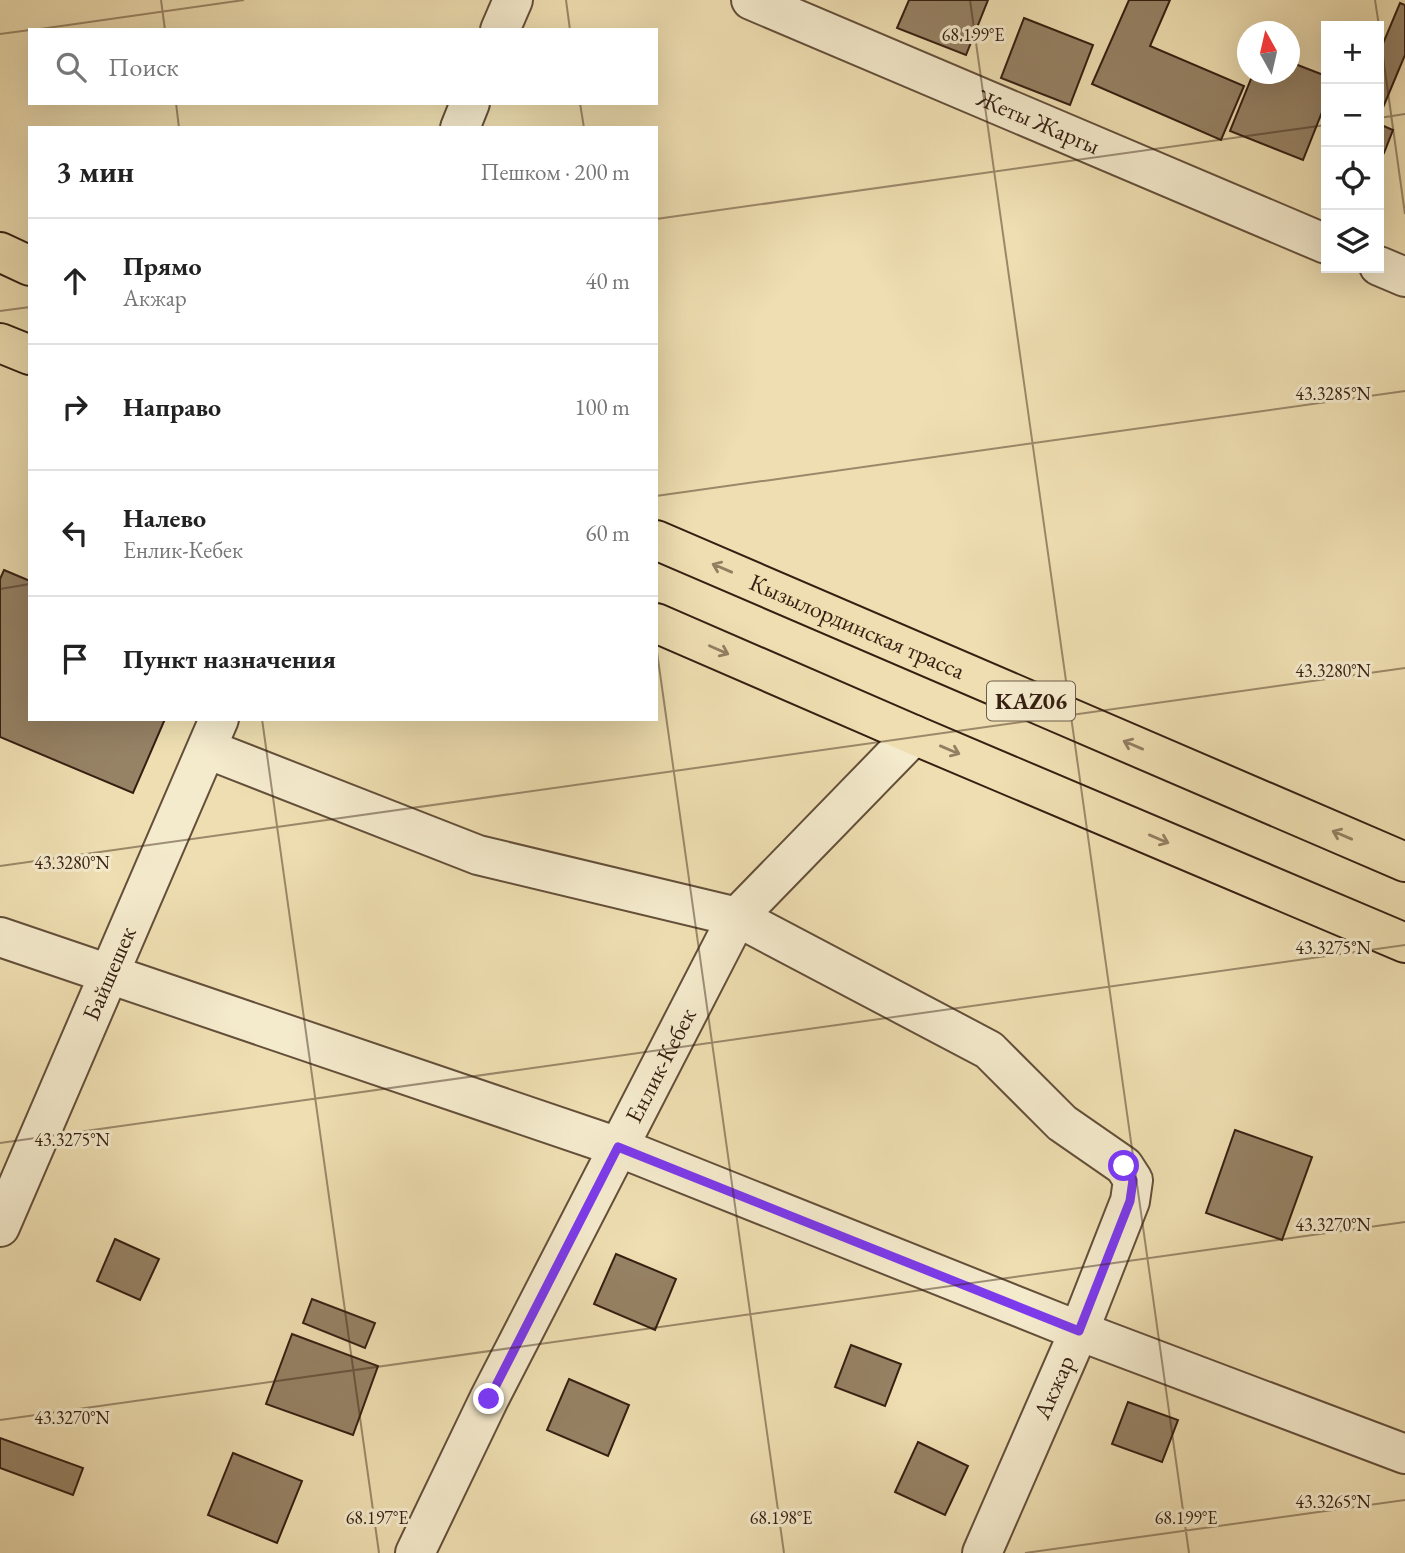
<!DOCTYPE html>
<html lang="ru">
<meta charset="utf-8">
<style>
:root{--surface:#fff;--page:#f2f2f2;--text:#222;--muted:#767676;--line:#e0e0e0}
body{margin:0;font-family:"EB Garamond",serif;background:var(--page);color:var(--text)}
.controls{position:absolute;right:21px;top:21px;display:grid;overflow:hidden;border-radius:0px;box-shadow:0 7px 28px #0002}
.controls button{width:63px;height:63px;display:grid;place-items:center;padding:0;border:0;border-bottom:2px solid var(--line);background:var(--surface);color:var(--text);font:35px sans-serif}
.compass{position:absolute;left:1237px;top:21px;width:63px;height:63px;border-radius:50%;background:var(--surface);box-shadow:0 7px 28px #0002;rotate:352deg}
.stop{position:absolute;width:21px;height:21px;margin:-16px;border:5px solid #7c3aed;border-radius:50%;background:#fff}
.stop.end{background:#7c3aed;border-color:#fff;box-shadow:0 2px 7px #0008}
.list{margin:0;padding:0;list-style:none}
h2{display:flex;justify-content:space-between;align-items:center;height:91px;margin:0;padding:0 28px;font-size:30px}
h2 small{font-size:23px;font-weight:400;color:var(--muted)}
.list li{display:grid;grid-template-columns:46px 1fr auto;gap:21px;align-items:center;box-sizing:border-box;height:126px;padding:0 28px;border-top:2px solid var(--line)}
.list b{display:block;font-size:26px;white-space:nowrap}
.list p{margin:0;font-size:23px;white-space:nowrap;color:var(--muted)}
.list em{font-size:23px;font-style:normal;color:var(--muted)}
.icon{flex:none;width:38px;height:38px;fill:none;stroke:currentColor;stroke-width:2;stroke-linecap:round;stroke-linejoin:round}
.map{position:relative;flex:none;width:1405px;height:1553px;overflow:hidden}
.search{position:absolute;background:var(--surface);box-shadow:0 7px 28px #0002;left:28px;top:28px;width:630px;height:77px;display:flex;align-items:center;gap:18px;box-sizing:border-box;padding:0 24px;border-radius:0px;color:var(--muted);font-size:26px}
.panel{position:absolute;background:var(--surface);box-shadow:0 7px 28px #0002;left:28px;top:126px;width:630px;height:595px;border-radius:0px}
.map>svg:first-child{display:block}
.building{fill:#968265;stroke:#361f12;stroke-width:2}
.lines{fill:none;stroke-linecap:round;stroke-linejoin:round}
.minor-casing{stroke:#644f3a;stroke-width:42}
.highway-casing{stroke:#361f12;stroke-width:42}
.minor{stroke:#f4eacc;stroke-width:38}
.highway{stroke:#eedeb1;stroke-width:38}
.oneway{stroke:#927e62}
.route{stroke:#7c3aed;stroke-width:9}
.ticks{fill:none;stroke:#361f12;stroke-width:2;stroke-opacity:0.45}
.labels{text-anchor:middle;stroke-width:6;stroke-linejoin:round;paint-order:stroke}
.shield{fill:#f4eacc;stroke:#6f5c4a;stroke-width:2}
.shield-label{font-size:23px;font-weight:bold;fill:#361f12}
.street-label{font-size:24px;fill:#361f12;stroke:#f4eacc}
.ticks-label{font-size:18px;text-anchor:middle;fill:#361f12;stroke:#f4eacc;stroke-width:6;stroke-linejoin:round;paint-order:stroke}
</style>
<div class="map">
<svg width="1405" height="1553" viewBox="0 0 1405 1553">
<rect width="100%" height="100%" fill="#eedeb1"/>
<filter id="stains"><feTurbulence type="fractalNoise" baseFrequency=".00286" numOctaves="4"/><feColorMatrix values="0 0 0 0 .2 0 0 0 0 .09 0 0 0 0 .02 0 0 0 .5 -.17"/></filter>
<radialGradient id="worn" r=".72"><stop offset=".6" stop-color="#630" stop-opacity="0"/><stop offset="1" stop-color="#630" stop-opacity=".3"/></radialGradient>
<path class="building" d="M909,0H988L966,55L897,28Z
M1129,0H1170L1150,46L1244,86L1221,140L1092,84Z
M1400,3L1405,5V55L1379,117V53Z
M1024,18L1093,45L1070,105L1001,78Z
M1290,62L1326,76V102L1303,160L1230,131L1253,74H1290Z
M1379,124L1393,130L1384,153L1379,151Z
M4,570L30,581V719H165L133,793L0,737V579Z
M1235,1130L1312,1157L1282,1240L1206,1213Z
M115,1239L159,1259L140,1300L97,1281Z
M616,1254L676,1279L655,1330L594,1304Z
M312,1299L375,1323L365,1348L303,1323Z
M292,1334L378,1366L353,1435L266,1404Z
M851,1345L901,1364L885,1406L835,1387Z
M569,1379L629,1405L608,1456L547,1430Z
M1128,1402L1178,1420L1162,1462L1112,1444Z
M0,1438L83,1468L73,1495L0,1468Z
M918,1442L968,1466L945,1515L895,1492Z
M233,1453L302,1481L277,1543L208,1515Z"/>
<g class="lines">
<defs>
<g id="minor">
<path id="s1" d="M751,0L1326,244"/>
<path d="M500,30L513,0"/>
<path d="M460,128L470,103"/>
<path d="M1379,266L1405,277"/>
<path d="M207,749L478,855L737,917L989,1050L1062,1123L1124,1166L1133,1180L1130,1201L1079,1331L982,1553"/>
<path d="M0,937L618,1147L1079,1331L1405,1454"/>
<path id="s2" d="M0,1227L219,719"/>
<path id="s3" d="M415,1553L489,1399L737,917L914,735"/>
</g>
<g id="highway">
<path d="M0,252L30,266"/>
<path d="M0,343L30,355"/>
<path id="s4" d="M656,540L1405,862"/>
<path d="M656,623L914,735L1405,943"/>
</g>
</defs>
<use href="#minor" class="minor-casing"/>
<use href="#highway" class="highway-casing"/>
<use href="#minor" class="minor"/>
<use href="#highway" class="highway"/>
</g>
<defs><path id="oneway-shaft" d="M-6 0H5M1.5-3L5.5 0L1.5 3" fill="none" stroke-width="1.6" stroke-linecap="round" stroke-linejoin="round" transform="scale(1.75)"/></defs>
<g class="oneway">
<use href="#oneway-shaft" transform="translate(722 568) rotate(-157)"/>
<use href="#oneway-shaft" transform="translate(719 650) rotate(24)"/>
<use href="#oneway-shaft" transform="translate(1133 745) rotate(-157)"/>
<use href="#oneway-shaft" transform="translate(950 750) rotate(23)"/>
<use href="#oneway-shaft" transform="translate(1342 835) rotate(-157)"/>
<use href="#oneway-shaft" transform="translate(1159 839) rotate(23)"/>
</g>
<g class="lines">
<path class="route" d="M489,1399L618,1147L1079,1331L1130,1201L1133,1180L1124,1166"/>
</g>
<path class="ticks" d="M161,0L165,30M566,0L570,30M970,0L1189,1553M1375,0L1379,26M1379,28L1405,214M33,30L244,0M0,34L30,30M176,103L179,128M580,103L584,128M1379,118L1405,114M656,219L1326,125M0,311L30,307M656,496L1405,391M0,589L30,584M656,645L784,1553M262,719L379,1553M0,866L1405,668M0,1143L1405,945M0,1420L1405,1222M1025,1553L1405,1500"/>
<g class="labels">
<rect class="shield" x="987" y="681.5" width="88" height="39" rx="5"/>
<g class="shield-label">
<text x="1031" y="709">KАZ06</text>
</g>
<g class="street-label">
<text dy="8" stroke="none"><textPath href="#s1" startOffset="312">Жеты Жаргы</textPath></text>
<text dy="8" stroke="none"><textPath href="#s4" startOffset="219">Кызылординская трасса</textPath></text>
<text dy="8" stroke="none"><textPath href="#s2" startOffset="276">Байшешек</textPath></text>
<text dy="8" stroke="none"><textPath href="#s3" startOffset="546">Енлик-Кебек</textPath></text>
<text transform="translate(1054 1387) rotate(-66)" y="8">Акжар</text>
</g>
</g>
<g class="ticks-label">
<text x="973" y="41">68.199°E</text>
<text x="1333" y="400">43.3285°N</text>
<text x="1333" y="677">43.3280°N</text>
<text x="72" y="869">43.3280°N</text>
<text x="1333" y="954">43.3275°N</text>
<text x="72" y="1146">43.3275°N</text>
<text x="1333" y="1231">43.3270°N</text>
<text x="72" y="1424">43.3270°N</text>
<text x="1333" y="1508">43.3265°N</text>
<text x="377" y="1524">68.197°E</text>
<text x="781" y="1524">68.198°E</text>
<text x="1186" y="1524">68.199°E</text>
</g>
<rect width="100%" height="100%" filter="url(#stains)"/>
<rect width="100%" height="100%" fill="url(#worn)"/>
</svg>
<div class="controls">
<button>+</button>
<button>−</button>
<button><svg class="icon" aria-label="locate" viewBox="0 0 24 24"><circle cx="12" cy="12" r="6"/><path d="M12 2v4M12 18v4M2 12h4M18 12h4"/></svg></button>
<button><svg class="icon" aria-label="layers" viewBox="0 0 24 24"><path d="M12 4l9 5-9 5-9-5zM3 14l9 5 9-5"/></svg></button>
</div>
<svg class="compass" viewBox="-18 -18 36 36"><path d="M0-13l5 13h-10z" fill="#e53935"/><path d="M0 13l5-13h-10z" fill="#767676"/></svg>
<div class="stop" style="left:1124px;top:1166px"></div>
<div class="stop end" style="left:489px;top:1399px"></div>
<div class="search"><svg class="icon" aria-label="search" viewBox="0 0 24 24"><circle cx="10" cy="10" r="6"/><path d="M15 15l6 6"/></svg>Поиск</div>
<section class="panel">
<h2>3 мин<small>Пешком · 200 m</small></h2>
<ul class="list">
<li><svg class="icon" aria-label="ahead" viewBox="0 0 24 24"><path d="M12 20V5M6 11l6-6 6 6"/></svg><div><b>Прямо</b><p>Акжар</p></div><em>40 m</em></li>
<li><svg class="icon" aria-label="right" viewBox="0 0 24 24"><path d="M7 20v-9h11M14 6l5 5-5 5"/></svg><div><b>Направо</b></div><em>100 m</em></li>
<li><svg class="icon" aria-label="left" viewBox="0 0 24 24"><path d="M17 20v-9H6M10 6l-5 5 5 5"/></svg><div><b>Налево</b><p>Енлик-Кебек</p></div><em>60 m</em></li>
<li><svg class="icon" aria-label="arrive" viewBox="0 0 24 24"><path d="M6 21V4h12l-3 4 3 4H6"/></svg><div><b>Пункт назначения</b></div></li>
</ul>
</section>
</div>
